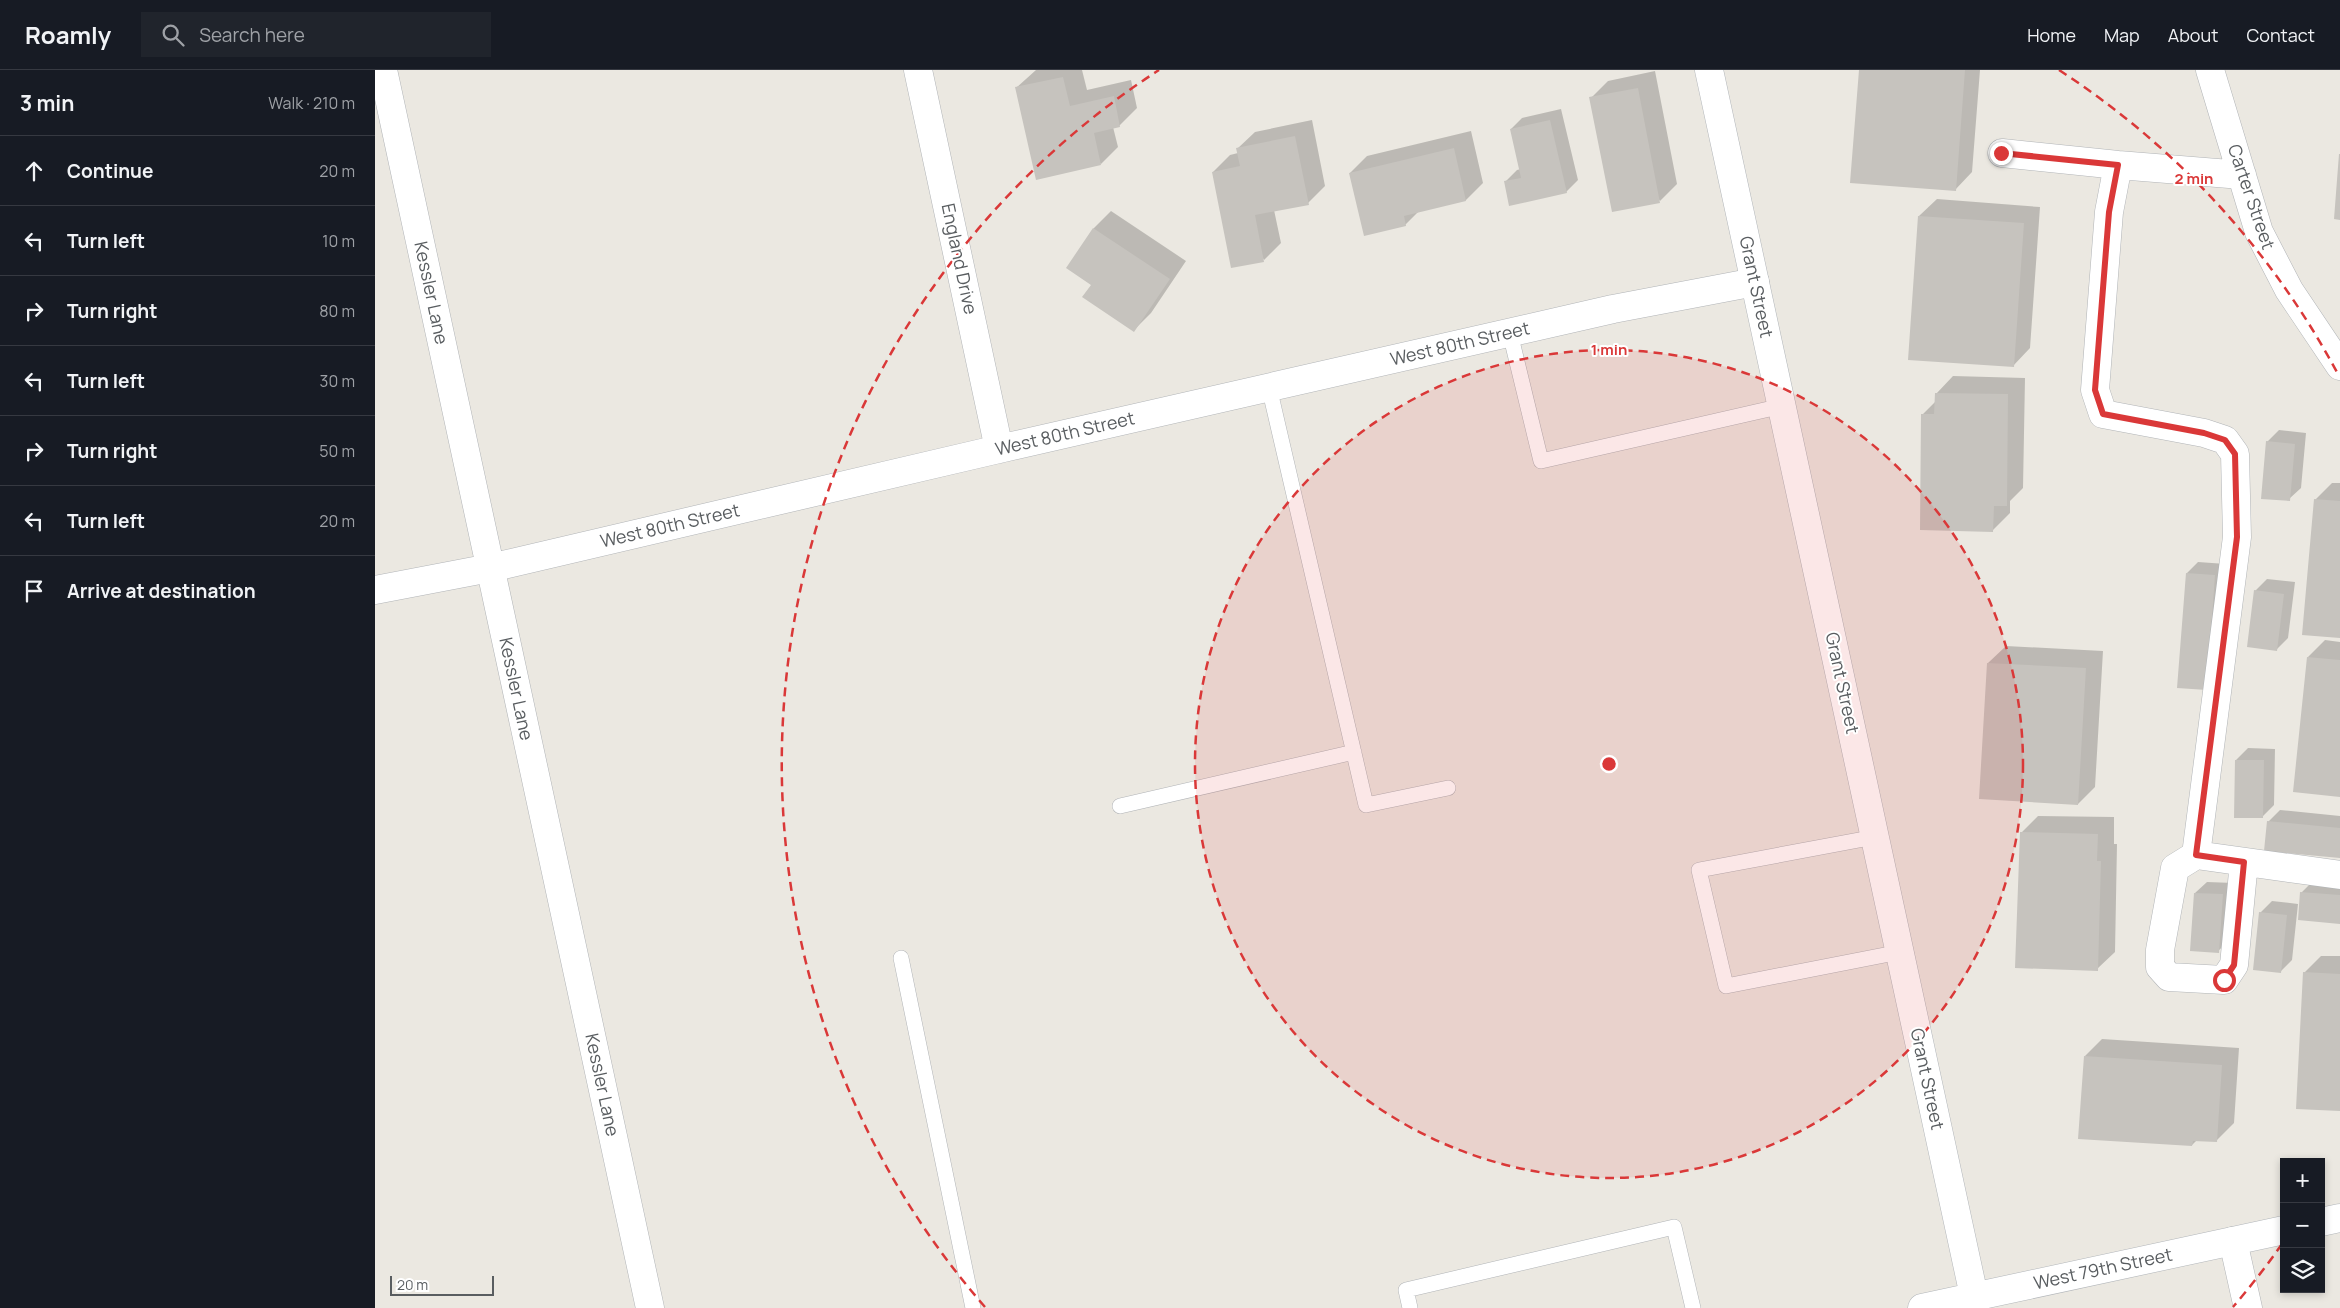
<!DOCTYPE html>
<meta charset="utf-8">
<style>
:root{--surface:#171b24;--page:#20242c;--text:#f1f3f6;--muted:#9ea1a6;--line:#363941}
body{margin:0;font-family:Manrope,sans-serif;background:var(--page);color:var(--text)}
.controls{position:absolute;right:15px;bottom:15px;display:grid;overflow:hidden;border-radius:0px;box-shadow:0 2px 8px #0003}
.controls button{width:45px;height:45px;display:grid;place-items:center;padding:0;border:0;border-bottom:1px solid var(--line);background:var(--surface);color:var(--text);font:25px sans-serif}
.scale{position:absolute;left:15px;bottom:12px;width:104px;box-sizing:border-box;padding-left:5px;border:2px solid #595d60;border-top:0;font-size:14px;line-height:18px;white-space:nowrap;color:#595d60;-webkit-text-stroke:4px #fff;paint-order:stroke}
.stop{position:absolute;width:15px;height:15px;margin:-11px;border:4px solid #da3838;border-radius:50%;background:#fff}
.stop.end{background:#da3838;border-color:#fff;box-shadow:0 1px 5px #0008}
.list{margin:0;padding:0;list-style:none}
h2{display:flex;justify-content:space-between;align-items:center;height:65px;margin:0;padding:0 20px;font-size:21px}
h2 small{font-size:16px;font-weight:400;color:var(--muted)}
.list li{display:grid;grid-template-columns:32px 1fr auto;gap:15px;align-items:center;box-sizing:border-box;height:70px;padding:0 20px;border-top:1px solid var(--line)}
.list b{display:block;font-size:19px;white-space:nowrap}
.list em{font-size:16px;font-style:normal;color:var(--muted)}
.icon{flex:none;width:28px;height:28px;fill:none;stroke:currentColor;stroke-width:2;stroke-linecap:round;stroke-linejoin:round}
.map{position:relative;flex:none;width:1965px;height:1238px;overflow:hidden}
header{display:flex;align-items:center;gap:30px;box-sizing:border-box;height:70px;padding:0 25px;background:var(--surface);border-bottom:1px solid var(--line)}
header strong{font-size:24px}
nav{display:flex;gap:28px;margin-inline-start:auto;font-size:18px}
.search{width:350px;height:45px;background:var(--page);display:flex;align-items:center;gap:12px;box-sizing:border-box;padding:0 18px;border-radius:0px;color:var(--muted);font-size:19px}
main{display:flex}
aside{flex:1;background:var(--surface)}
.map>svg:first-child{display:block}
.shadow{fill:#0003}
.building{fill:#c6c3be}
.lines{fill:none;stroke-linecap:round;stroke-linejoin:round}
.lane-casing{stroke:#b1b4b7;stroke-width:16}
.street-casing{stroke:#b1b4b7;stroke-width:29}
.secondary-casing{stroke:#b2b6ba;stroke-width:29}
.lane{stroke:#fff;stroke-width:15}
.street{stroke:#fff;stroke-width:28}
.secondary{stroke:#fff;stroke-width:28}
.route{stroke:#da3838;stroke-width:6}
.ring{fill:none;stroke:#da3838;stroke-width:2.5;stroke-dasharray:9 6}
.labels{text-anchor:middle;stroke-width:4;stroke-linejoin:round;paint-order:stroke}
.street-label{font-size:18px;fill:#595d60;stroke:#fff}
.centre{fill:#da3838;stroke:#fff;stroke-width:2.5}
.ring-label{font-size:15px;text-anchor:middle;font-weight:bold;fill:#da3838;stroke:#fff;stroke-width:4;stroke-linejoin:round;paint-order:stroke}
</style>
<header>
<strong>Roamly</strong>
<div class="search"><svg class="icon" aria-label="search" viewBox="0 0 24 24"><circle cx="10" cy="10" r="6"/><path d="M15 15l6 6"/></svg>Search here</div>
<nav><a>Home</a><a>Map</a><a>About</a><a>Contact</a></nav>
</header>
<main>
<aside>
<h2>3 min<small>Walk · 210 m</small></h2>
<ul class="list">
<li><svg class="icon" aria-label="ahead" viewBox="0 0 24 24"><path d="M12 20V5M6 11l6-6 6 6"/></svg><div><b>Continue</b></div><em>20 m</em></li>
<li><svg class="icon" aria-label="left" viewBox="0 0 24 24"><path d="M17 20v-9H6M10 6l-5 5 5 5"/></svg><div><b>Turn left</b></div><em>10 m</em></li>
<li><svg class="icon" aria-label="right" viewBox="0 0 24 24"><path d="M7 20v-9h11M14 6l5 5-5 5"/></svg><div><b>Turn right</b></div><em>80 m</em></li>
<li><svg class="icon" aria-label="left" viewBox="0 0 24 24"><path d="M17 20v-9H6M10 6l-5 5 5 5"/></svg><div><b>Turn left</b></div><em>30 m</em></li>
<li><svg class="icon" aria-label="right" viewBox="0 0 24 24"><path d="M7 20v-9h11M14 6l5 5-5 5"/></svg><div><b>Turn right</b></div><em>50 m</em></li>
<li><svg class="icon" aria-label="left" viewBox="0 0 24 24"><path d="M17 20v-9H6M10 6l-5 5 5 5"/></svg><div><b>Turn left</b></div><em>20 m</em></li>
<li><svg class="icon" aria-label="arrive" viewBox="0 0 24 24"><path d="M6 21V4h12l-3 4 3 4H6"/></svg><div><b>Arrive at destination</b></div></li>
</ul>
</aside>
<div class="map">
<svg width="1965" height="1238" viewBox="0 0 1965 1238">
<rect width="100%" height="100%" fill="#ebe8e1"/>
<path class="shadow" d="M661,0H707L712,20L756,10L762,38L744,56L738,57L743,77L726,94L641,18Z
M1485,0H1605L1597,102L1580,120Z
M1280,1L1302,114L1285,131L1216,28L1233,11Z
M1186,39L1203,110L1191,122L1130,112L1142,100L1146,99L1136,59L1147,48Z
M937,50L950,116L933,133L899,140L906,173L889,190L838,102L855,85L863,83L862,79L880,62Z
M1096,61L1108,113L1091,130L1044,141L1030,155L975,103L992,86Z
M1562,129L1665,137L1655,278L1638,296L1544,146Z
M736,141L811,191L776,243L759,260L717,215L693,198L719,158Z
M1578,306L1650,308L1648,418L1635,431V443L1618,460L1548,344L1561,331V324Z
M1904,360L1931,363L1926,418L1914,429L1892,372Z
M1957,413H1965V567L1940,430Z
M1823,492L1851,494L1831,619L1812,503Z
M1892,509L1920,512L1913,568L1902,579L1880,521Z
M1950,570L1965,572V726L1933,587Z
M1631,576L1728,581L1720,717L1703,734L1613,593Z
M1873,678L1900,679L1899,735L1887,747L1861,690Z
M1905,740L1965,746V786L1893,752Z
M1663,746L1739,747V774H1742L1740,882L1722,899L1646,763Z
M1938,811L1965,813V853L1926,823Z
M1832,812L1859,813L1855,870L1843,881L1820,823Z
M1897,831L1923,834L1917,890L1906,901L1885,843Z
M1946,886H1965V1039L1929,903Z
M1727,969L1864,978L1859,1053L1841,1071L1822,1070L1817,1075L1710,986Z"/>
<path class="building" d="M1484,0H1590L1581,121L1475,113Z
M688,7L695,36L739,26L745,57L719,63L726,95L661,110L640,17Z
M1263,18L1285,133L1237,142L1214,27Z
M1175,50L1192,123L1134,136L1129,111L1146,108L1135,59Z
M920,66L934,135L880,145L889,192L856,198L837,102L865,96L861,78Z
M1079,78L1091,131L1029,146L1031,156L989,166L974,103Z
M1964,84H1965V150L1959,149Z
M1543,146L1649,153L1639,297L1533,290Z
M718,158L795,209L759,262L707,227L716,215L691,198Z
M1560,323L1633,324L1632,436H1619L1618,462L1545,460L1546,344H1559Z
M1891,371L1920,374L1915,431L1886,429Z
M1939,429L1965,431V568L1927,565Z
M1811,503L1840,505L1832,620L1802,618Z
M1879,520L1909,524L1902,581L1872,577Z
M1932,587L1965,590V727L1918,722Z
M1612,593L1711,598L1703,735L1604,729Z
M1860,690H1889L1888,748H1859Z
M1892,751L1965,758V788L1889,781Z
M1645,762L1723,764L1722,791H1726L1723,901L1640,898Z
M1925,822L1965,825V854L1923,850Z
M1819,823L1848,824L1844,883L1815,881Z
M1884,842L1912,845L1906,903L1878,900Z
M1928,902L1965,904V1041L1921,1039Z
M1709,986L1847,995L1842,1072L1818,1071L1817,1076L1703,1069Z"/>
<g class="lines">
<defs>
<path id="lane" d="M1135,263L1166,391L1407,336
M894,317L991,735L1073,718
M745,736L979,682
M1500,767L1324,800L1351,916L1525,882
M526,888L598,1238
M1035,1238L1031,1220L1299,1157L1318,1238"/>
<path id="street" d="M8,0L275,1238
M543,0L624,379
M1835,0L1884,162L1914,220L1965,296
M1627,83L1743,95L1867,105
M1743,95L1734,142L1720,320L1728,344L1829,363L1850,370L1860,384L1862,467L1821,785L1965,805
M0,520L115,498L624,379L1238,239L1380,212
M1821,785L1800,798L1785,880V897L1794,907L1849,910L1859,895L1869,792
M1858,1171L1873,1238"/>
<path id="secondary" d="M1334,0L1599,1226
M1946,1152L1965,1148
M1547,1238L1909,1160"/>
</defs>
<use href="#lane" class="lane-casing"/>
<use href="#street" class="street-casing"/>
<use href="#secondary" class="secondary-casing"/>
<use href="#lane" class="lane"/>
<use href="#street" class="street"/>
<use href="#secondary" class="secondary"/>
</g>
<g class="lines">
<path class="route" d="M1626,83L1743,95L1734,142L1720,320L1728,344L1829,363L1850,370L1860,384L1862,467L1821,785L1869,792L1859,895L1849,910"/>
</g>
<circle cx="1234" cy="694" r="414" fill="#da3838" fill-opacity=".12"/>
<g class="ring">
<circle cx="1234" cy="694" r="414"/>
<path d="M1907 1174A827 827 0 0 1 1858 1237M610 1237A827 827 0 0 1 784 0M1684 0A827 827 0 0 1 1964 306"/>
</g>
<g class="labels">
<g class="street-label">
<text transform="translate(1876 127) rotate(71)" y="6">Carter Street</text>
<text transform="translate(584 189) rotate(78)" y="6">England Drive</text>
<text transform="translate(1381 217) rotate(78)" y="6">Grant Street</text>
<text transform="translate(56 223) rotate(78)" y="6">Kessler Lane</text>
<text transform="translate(1085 274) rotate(-13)" y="6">West 80th Street</text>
<text transform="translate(690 364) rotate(-13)" y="6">West 80th Street</text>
<text transform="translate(295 456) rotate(-13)" y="6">West 80th Street</text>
<text transform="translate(1467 613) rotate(78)" y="6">Grant Street</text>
<text transform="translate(141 619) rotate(78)" y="6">Kessler Lane</text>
<text transform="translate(1552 1009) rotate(78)" y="6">Grant Street</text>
<text transform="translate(227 1015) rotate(78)" y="6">Kessler Lane</text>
<text transform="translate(1728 1199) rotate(-12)" y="6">West 79th Street</text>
</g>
</g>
<circle cx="1234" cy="694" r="8" class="centre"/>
<g class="ring-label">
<text x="1819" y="114">2 min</text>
<text x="1234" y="285">1 min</text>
</g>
</svg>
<div class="controls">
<button>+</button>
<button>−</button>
<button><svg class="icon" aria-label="layers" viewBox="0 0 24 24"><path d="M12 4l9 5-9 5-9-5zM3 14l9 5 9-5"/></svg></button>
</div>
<div class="scale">20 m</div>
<div class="stop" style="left:1849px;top:910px"></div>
<div class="stop end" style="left:1626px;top:83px"></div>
</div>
</main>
